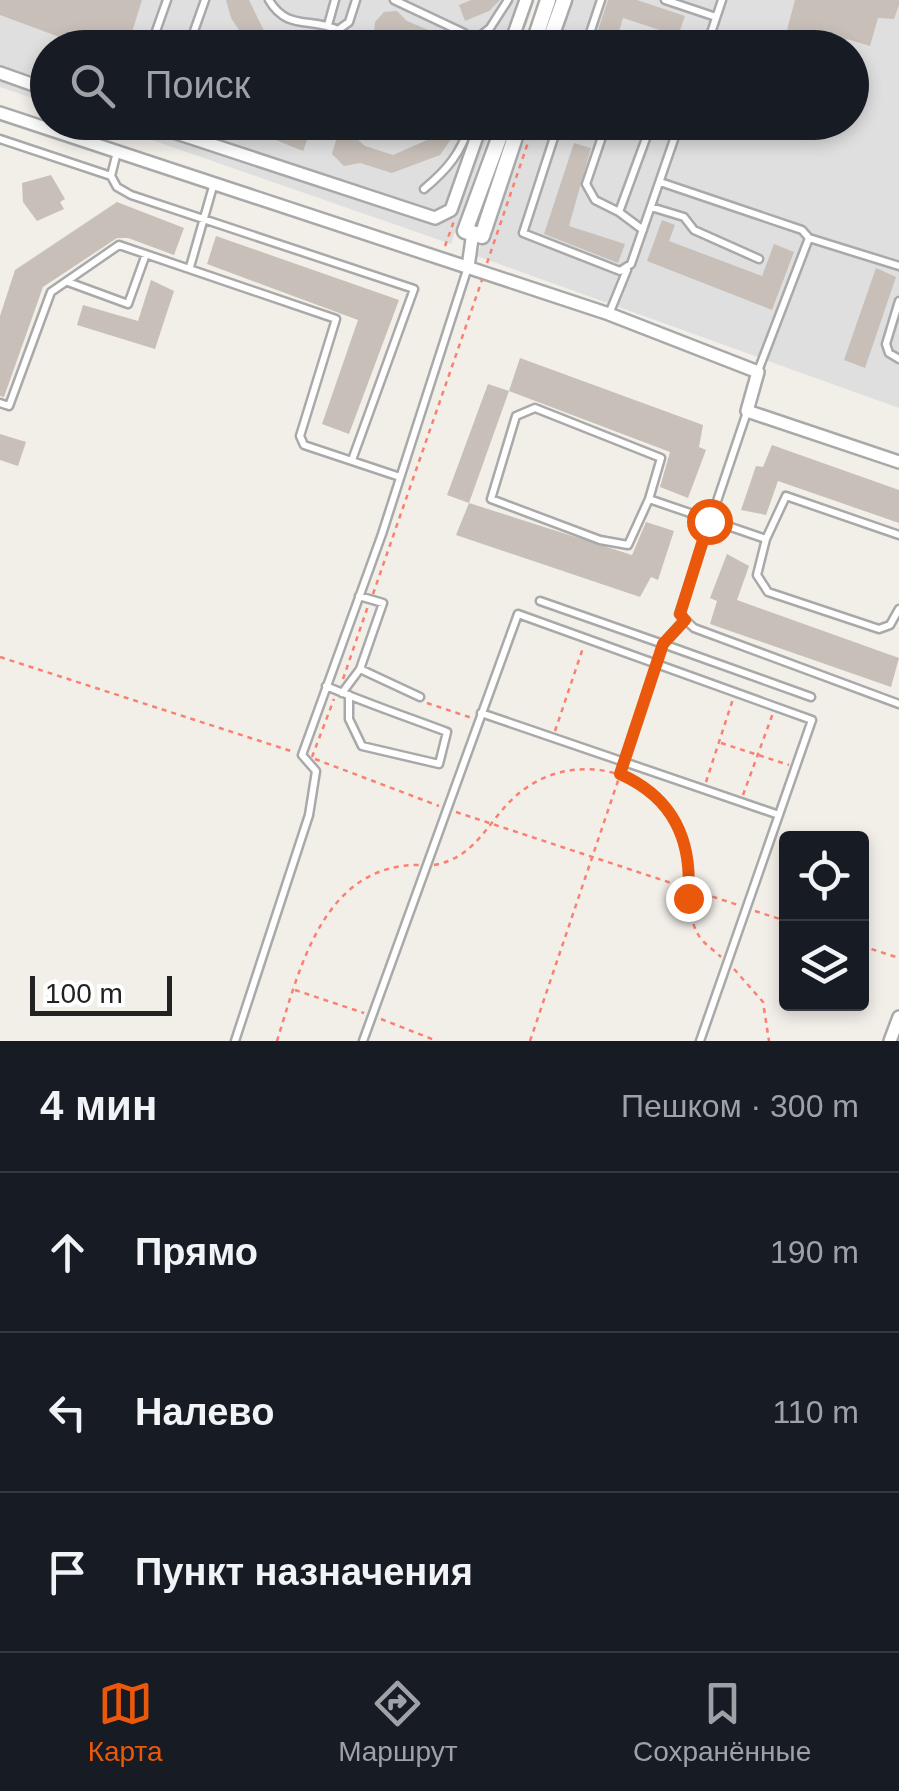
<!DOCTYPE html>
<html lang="ru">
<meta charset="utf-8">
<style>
:root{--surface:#171b24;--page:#20242c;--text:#f1f3f6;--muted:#9ea1a6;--line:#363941;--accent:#ea580c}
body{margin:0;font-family:Arial,sans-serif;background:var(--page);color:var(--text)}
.controls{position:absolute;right:30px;bottom:30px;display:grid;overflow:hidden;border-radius:10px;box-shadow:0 5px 15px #0003}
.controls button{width:90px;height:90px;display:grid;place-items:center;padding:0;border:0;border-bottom:2px solid var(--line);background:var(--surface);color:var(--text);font:50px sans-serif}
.scale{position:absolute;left:30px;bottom:25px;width:142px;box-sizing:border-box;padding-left:10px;border:5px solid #222;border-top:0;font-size:28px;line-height:35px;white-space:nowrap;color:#222;-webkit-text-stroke:8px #fff;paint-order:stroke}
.stop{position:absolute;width:30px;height:30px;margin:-22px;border:8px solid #ea580c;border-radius:50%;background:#fff}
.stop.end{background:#ea580c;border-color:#fff;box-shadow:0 2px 10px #0008}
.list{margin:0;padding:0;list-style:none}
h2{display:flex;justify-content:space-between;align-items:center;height:130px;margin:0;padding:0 40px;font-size:42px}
h2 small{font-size:32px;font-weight:400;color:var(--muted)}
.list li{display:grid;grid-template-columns:65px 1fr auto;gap:30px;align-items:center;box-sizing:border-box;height:160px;padding:0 40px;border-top:2px solid var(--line)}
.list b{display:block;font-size:38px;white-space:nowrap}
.list em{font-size:32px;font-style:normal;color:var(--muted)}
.icon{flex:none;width:55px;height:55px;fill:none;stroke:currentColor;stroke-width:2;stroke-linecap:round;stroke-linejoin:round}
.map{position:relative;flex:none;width:899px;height:1041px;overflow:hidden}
.search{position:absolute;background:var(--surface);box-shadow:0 5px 15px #0003;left:30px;right:30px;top:30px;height:110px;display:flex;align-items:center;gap:25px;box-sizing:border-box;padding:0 35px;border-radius:55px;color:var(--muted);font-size:38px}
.sheet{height:610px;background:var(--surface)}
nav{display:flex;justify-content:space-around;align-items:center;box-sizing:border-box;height:140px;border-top:2px solid var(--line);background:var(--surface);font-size:28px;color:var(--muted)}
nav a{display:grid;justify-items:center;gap:5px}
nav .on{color:var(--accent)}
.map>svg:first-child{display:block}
.residential{fill:#e0dfdf}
.building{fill:#c7bfb8}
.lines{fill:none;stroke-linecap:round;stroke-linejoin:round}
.service-casing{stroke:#a9a9a9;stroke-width:11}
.minor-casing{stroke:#a9a9a9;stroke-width:16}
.tertiary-casing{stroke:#a9a9a9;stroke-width:19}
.path{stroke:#fa8072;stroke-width:2.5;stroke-dasharray:5 5;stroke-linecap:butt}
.service{stroke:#fff;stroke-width:6}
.minor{stroke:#fff;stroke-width:11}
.tertiary{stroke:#fff;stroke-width:14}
.route{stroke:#ea580c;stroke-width:12}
</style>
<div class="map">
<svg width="899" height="1041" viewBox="0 0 899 1041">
<rect width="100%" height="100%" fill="#f2efe9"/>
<path class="residential" d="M0,0H535L519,47L48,48L47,103L0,87Z
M565,0H899V408L477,256L522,123L852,122V48L548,47Z
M103,123H493L451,244Z"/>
<path class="building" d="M0,0H142L127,48H89L0,15Z
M226,0H249L265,33L299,48H251L231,18Z
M471,0H500L489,11L465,21L459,5Z
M608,0H637L685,16L678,36L623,18L614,48H592Z
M795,0H899V5L894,19L878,18L870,46L847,39L839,48L787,30Z
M397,11L407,21L438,34L449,48L383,42L374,31L375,22L384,12Z
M231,122H314L303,151Z
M438,122L461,125L440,155L392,173L360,163L344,166L332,154L337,137L350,133L365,146L393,155L427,140Z
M574,143L591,148L569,226L625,244L618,263L544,234Z
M51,175L65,199L60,202L64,209L37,221L23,202L22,183Z
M117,202L184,228L174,255L128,238H117L43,287L4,397L0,396V316L15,270Z
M662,220L675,225L669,241L762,276L774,244L794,252L772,310L647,261Z
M216,236L399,300L349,434L322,424L358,320L207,264Z
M876,268L896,277L865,368L844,360Z
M151,280L174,291L155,349L77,325L83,305L138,321Z
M520,358L703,425L699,447L706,450L688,498L660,487L670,452L509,391Z
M488,384L509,391L469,503L447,495Z
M0,434L26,442L18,466L0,460Z
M772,445L899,490V523L778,481L766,515L741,510L756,466L763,467Z
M469,503L632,555L646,522L674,531L658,580L651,577L640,597L456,535Z
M727,554L749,566L737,600L899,658L891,687L710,624L717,601L710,598Z"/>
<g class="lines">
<defs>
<path id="service" d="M269,0C287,31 311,17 338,30L349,22L356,0
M394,0L464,33L476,48
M665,0L716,17
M328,25L335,0
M341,37L362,48
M474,41L490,28L508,0
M150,48L167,0
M188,48L205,0
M585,48L601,0
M706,48L722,0
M360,122L398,133L419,122
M559,122L523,233L620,271L631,264L680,122
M607,122L586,184L595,200L619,212
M0,139L111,176
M117,152L111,176L117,187L131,195L414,289L352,460
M660,182L802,230L809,238L758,371
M424,189C448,169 461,153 471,122
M651,207L684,217L694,230L759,259
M643,230L619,212L652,122
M809,238L899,266
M190,267L214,183
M68,282L128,304L146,254
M899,301L886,344L889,353L899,359
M609,314L627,270
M0,403L9,406L51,292L119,245L336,319L300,436L304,445L400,477
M747,412L679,614L694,628L899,704
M649,499L628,545L600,540L491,499L516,416L535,408L661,458L649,499L766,539
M899,535L786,496L766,539L757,575L768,592L879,629L890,625L899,609
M359,596L383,603L360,669L420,697
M540,601L663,644L685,620
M663,644L811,697
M326,686C366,703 407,717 447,732L439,764L362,746L349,719V695
M342,693L360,669
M481,713L779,815
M235,1041L309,815L316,771L302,755L382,534L468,267
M363,1041L518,614L812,720L700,1041"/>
<path id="minor" d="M509,48L526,0
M0,73L48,90
M0,113L609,314L758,372L747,411L899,462
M143,122L435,218L451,210L482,122
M468,267L473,232
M890,1041L899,1017"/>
<path id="tertiary" d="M532,48L548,0
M547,48L564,0
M505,122L465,231L482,236L520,122"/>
</defs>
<use href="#service" class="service-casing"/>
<use href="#minor" class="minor-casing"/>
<use href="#tertiary" class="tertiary-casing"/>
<path class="path" d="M576,122L597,131
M445,246L454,221
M487,263L535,122
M373,594L482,280
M0,657L294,752
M343,679L368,606
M427,703L472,718
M555,731L583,648
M721,743L789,765
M312,757L334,699
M626,757L656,669
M315,759L439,806
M706,782L733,699
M743,795L773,713
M456,812L738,905
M434,865C481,857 490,812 526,788C567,759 625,764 659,800C707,849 672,889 699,936C703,943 715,951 721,957
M755,911L786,921
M862,946L899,958
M734,969L763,1002L769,1041
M295,990L364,1013
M381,1019L437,1041
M277,1041C300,967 324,863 421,865
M530,1041L622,769"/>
<use href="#service" class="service"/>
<use href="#minor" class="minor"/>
<use href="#tertiary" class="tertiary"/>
</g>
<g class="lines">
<path class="route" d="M688,898C693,841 674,798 620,774L663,644L685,620L680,614L709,521"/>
</g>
</svg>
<div class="controls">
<button><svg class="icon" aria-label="locate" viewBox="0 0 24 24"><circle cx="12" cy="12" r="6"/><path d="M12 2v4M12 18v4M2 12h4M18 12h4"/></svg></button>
<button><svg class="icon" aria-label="layers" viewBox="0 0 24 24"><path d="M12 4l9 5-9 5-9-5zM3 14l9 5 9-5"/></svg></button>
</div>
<div class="scale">100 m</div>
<div class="stop" style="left:709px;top:521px"></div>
<div class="stop end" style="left:688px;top:898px"></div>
<div class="search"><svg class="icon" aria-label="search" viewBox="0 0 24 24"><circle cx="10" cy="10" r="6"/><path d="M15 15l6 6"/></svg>Поиск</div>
</div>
<section class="sheet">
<h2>4 мин<small>Пешком · 300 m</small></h2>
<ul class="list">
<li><svg class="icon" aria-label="ahead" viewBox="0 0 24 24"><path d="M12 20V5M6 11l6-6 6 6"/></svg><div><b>Прямо</b></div><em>190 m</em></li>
<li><svg class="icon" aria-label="left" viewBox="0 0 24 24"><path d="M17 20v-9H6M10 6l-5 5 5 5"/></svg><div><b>Налево</b></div><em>110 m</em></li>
<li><svg class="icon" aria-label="arrive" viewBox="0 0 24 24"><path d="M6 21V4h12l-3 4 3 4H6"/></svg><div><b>Пункт назначения</b></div></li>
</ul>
</section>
<nav>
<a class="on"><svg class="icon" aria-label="map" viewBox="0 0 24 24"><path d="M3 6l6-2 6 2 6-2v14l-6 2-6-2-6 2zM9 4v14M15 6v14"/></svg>Карта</a>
<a><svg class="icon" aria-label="directions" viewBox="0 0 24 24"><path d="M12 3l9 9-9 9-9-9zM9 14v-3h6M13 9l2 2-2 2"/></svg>Маршрут</a>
<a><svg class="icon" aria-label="saved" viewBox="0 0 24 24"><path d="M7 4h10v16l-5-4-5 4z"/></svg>Сохранённые</a>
</nav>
